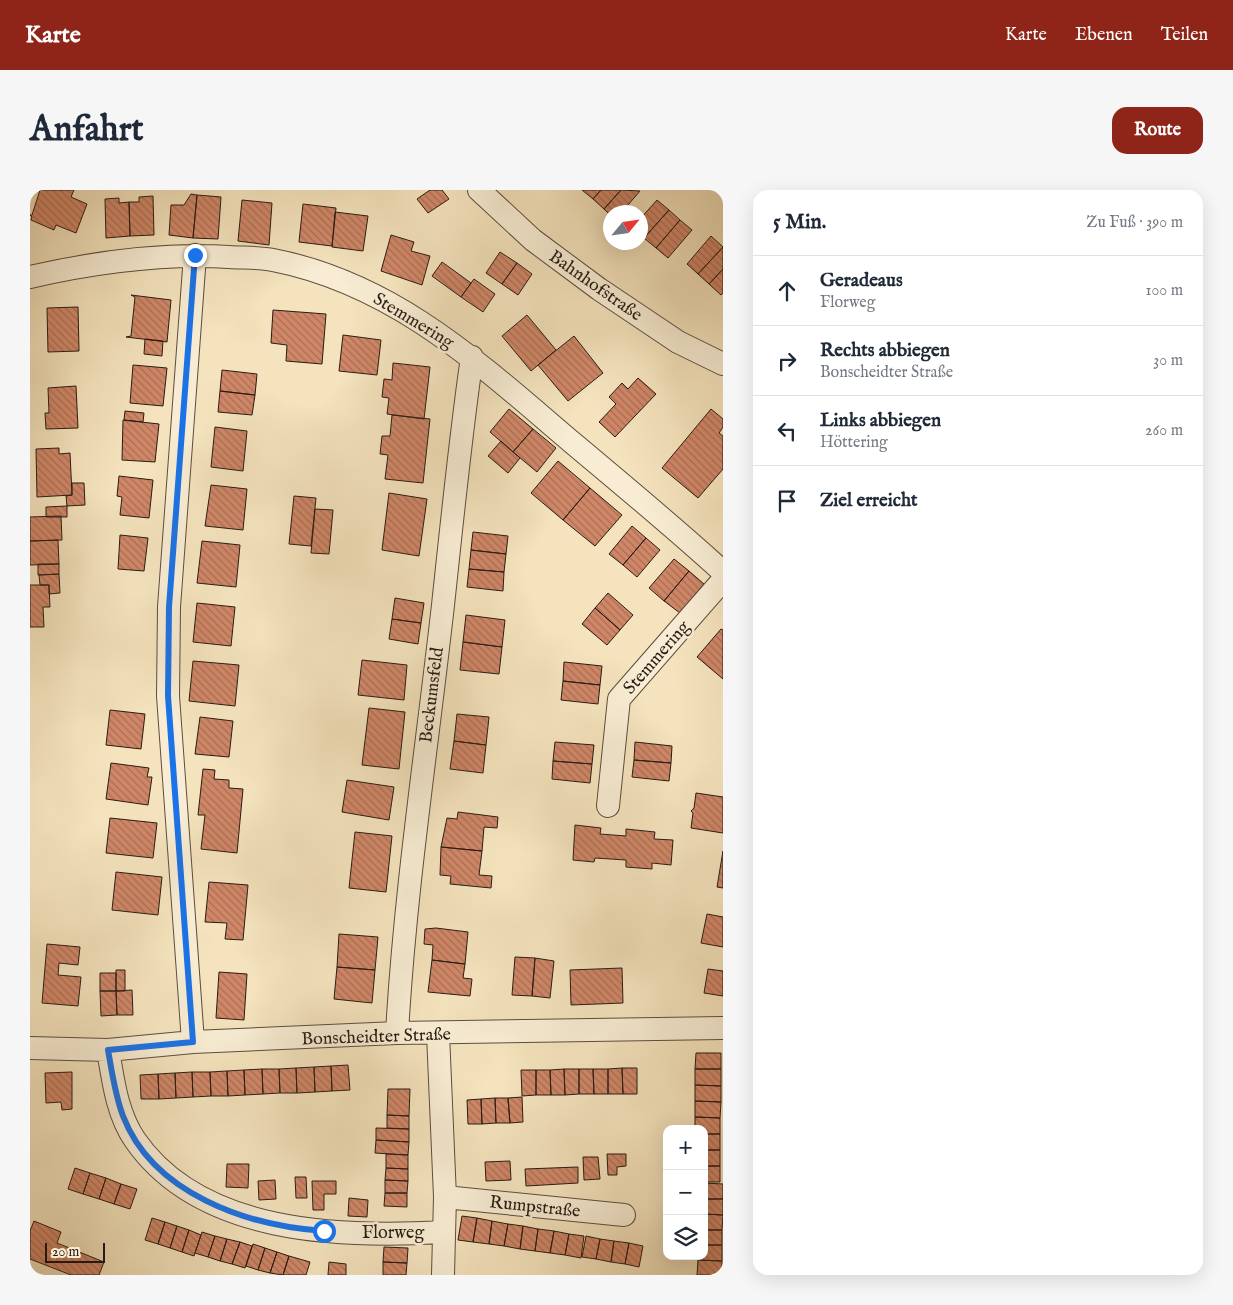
<!DOCTYPE html>
<html lang="de">
<meta charset="utf-8">
<style>
:root{--surface:#fff;--page:#f6f6f7;--text:#1f2937;--muted:#747a83;--line:#e0e1e3;--accent:#8f2418}
body{margin:0;font-family:"IM FELL English",serif;background:var(--page);color:var(--text)}
.controls{position:absolute;right:15px;bottom:15px;display:grid;overflow:hidden;border-radius:10px;box-shadow:0 5px 20px #0002}
.controls button{width:45px;height:45px;display:grid;place-items:center;padding:0;border:0;border-bottom:1px solid var(--line);background:var(--surface);color:var(--text);font:25px sans-serif}
.compass{position:absolute;left:573px;top:15px;width:45px;height:45px;border-radius:50%;background:var(--surface);box-shadow:0 5px 20px #0002;rotate:61deg}
.scale{position:absolute;left:15px;bottom:12px;width:60px;box-sizing:border-box;padding-left:5px;border:2px solid #291b13;border-top:0;font-size:14px;line-height:18px;white-space:nowrap;color:#291b13;-webkit-text-stroke:4px #f8edd4;paint-order:stroke}
.stop{position:absolute;width:15px;height:15px;margin:-11px;border:4px solid #1a73e8;border-radius:50%;background:#fff}
.stop.end{background:#1a73e8;border-color:#fff;box-shadow:0 1px 5px #0008}
.list{margin:0;padding:0;list-style:none}
h2{display:flex;justify-content:space-between;align-items:center;height:65px;margin:0;padding:0 20px;font-size:21px}
h2 small{font-size:16px;font-weight:400;color:var(--muted)}
.list li{display:grid;grid-template-columns:32px 1fr auto;gap:15px;align-items:center;box-sizing:border-box;height:70px;padding:0 20px;border-top:1px solid var(--line)}
.list b{display:block;font-size:19px;white-space:nowrap}
.list p{margin:0;font-size:16px;white-space:nowrap;color:var(--muted)}
.list em{font-size:16px;font-style:normal;color:var(--muted)}
.icon{flex:none;width:28px;height:28px;fill:none;stroke:currentColor;stroke-width:2;stroke-linecap:round;stroke-linejoin:round}
.map{position:relative;flex:none;width:693px;height:1085px;overflow:hidden;border-radius:15px}
header{display:flex;align-items:center;gap:30px;box-sizing:border-box;height:70px;padding:0 25px;background:var(--accent);color:#fff}
header strong{font-size:24px}
nav{display:flex;gap:28px;margin-inline-start:auto;font-size:18px}
.intro{display:flex;align-items:center;justify-content:space-between;box-sizing:border-box;height:120px;padding:0 30px}
h1{margin:0;font-size:35px}
.button{padding:12px 22px;border-radius:15px;background:var(--accent);color:#fff;font-size:18px;font-weight:700}
main{display:flex;gap:30px;padding:0 30px}
aside{flex:1;background:var(--surface);border-radius:15px;box-shadow:0 5px 20px #0002}
.map>svg:first-child{display:block}
.building{fill:url(#building-back-hatch);stroke:#291b13}
.lines{fill:none;stroke-linecap:round;stroke-linejoin:round}
.street-casing{stroke:#5c4d3e;stroke-width:24}
.street{stroke:#f8edd4;stroke-width:22}
.route{stroke:#1a73e8;stroke-width:6}
.labels{text-anchor:middle;stroke-width:5;stroke-linejoin:round;paint-order:stroke}
.street-label{font-size:18px;fill:#291b13;stroke:#f8edd4}
</style>
<header>
<strong>Karte</strong>
<nav><a>Karte</a><a>Ebenen</a><a>Teilen</a></nav>
</header>
<div class="intro"><h1>Anfahrt</h1><a class="button">Route</a></div>
<main>
<div class="map">
<svg width="693" height="1085" viewBox="0 0 693 1085">
<defs>
<pattern id="building-back-hatch" width="6" height="6" patternUnits="userSpaceOnUse" patternTransform="scale(1.25)"><rect width="6" height="6" fill="#d08768"/><path d="M-1 5l2 2M0 0l6 6M5-1l2 2" fill="none" stroke="#a96e54"/></pattern>
</defs>
<rect width="100%" height="100%" fill="#f4e3bd"/>
<filter id="stains"><feTurbulence type="fractalNoise" baseFrequency=".004" numOctaves="4"/><feColorMatrix values="0 0 0 0 .2 0 0 0 0 .09 0 0 0 0 .02 0 0 0 .5 -.17"/></filter>
<radialGradient id="worn" r=".72"><stop offset=".6" stop-color="#630" stop-opacity="0"/><stop offset="1" stop-color="#630" stop-opacity=".3"/></radialGradient>
<path class="building" d="M10,0H44L41,7L57,14L46,43L26,35L24,40L1,30L2,27L0,25H2Z
M400,0H412L419,9L398,23L387,9Z
M552,0H571L563,9Z
M571,0H591L574,19L563,9Z
M591,0L610,1L592,22H580V25L574,19Z
M161,4L167,5L163,48L139,45L141,15H154Z
M167,5L191,7L188,49L163,48Z
M123,6L124,45L100,46L99,12H109V7Z
M89,8V13L99,12L100,46L76,48L75,9Z
M212,10L242,13L239,55L208,51Z
M627,10L639,20L614,48L610,45V29Z
M273,14L306,18L302,56L269,52Z
M639,20L650,30L626,58L614,48Z
M305,22L338,26L333,61L302,57Z
M650,30L662,40L638,68L626,58Z
M361,45L384,52L381,61L400,66L392,95L351,81Z
M681,46L693,57L668,84L657,74Z
M693,57V79L679,94L668,84Z
M470,62L487,73L472,94L456,83Z
M412,72L441,93L431,107L402,86Z
M487,73L502,84L488,105L472,94Z
M693,79V103L691,105L679,94Z
M444,89L465,104L453,122L431,107Z
M101,105L141,110L137,152L96,147L101,146L105,107Z
M48,117L49,161L18,162L17,118Z
M243,120L296,124L292,174L256,171L257,155L241,153Z
M497,125L526,160L501,181L472,146Z
M313,145L351,150L347,185L309,181Z
M544,146L573,183L538,211L508,175Z
M115,149L133,151L132,166L114,164Z
M363,173L400,177L394,229L357,224L359,208L352,207L354,189L362,190Z
M103,175L137,178L133,216L100,213Z
M192,180L227,184L225,205L190,201Z
M608,188L626,204L585,247L569,232L586,214L579,207L592,193L598,199Z
M46,196L48,238L16,239L15,223H19L18,198Z
M190,201L225,205L222,225L188,222Z
M479,219L503,239L483,262L460,242Z
M681,219L693,229V237L689,243L693,246V279L668,308L632,278Z
M95,221L114,223L113,232L94,230Z
M362,225L400,229L393,293L355,289L358,265L350,264L352,246H360Z
M93,230L129,234L125,272L92,270Z
M185,237L217,241L213,281L181,277Z
M503,239L526,258L507,282L483,262Z
M471,251L490,268L478,283L458,266Z
M29,258V264L40,263L42,305L7,307L6,259Z
M528,271L560,298L533,330L501,303Z
M89,286L123,290L119,328L90,325L92,307L87,306Z
M42,293H54L55,315L37,316L36,306L42,305Z
M181,295L217,299L213,340L175,336Z
M560,298L592,325L565,356L533,330Z
M359,303L397,309L389,366L352,360Z
M264,306L286,308L281,356L259,354Z
M37,316V327H16V317Z
M285,319L303,320L299,364L281,363Z
M31,326L32,350L0,351V327Z
M602,336L616,348L593,375L579,364Z
M443,342L478,346L476,364L441,360Z
M90,345L118,348L114,381L88,379Z
M616,348L630,360L607,387L593,375Z
M28,350L29,374L0,375V351Z
M172,351L210,355L206,397L167,393Z
M441,360L476,364L474,382L439,379Z
M644,369L659,381L634,411L619,398Z
M8,374H29V384L8,385Z
M439,379L474,382L473,401L437,397Z
M659,381L674,394L650,423L634,411Z
M29,384L30,403L19,404V395H10L9,385Z
M0,395H19L20,417H13L14,437H0Z
M578,403L603,425L590,440L565,418Z
M365,408L394,413L391,433L362,429Z
M167,413L205,417L201,456L163,452Z
M565,418L590,440L577,455L552,434Z
M436,425L475,430L472,457L433,452Z
M362,429L391,433L388,454L359,449Z
M691,439L693,440V489L667,467Z
M433,452L472,457L469,484L430,480Z
M332,470L377,475L374,510L328,505Z
M163,471L209,475L205,516L159,511Z
M534,472L572,476L570,495L533,491Z
M533,491L570,495L568,514L531,510Z
M339,518L375,522L369,579L332,575Z
M80,520L115,524L111,559L76,555Z
M427,524L459,527L456,555L424,551Z
M170,527L203,531L199,567L165,564Z
M424,551L456,555L453,583L420,579Z
M525,552L564,555L562,574L523,571Z
M605,552L642,556L641,573L604,570Z
M604,570L641,573L639,591L602,587Z
M523,571L562,574L560,593L522,589Z
M81,573L119,578L117,587H122L118,615L76,609Z
M173,579L185,580L184,589L199,590V598L213,599L207,663L171,659L175,625H168Z
M317,590L364,597L359,630L312,622Z
M666,603L693,607V643L661,638L663,623L661,621L664,618Z
M428,622L468,627L467,638L454,637L452,661L411,657L417,628L427,629Z
M80,628L127,633L123,668L76,663Z
M545,635L571,638L570,644L596,646V639L625,642L624,649L643,650L641,675L622,673V679L596,677V670L565,668L564,672L543,670Z
M325,642L362,646L356,702L319,698Z
M411,657L452,661L449,685L462,686L461,698L420,694L421,686L410,685Z
M693,661V698L687,697Z
M86,682L132,687L128,725L82,720Z
M179,692L218,695L213,750L195,749L197,733L175,732Z
M677,724L693,727V757L671,753Z
M406,738L438,742L435,774L402,770L403,755L394,754L395,739Z
M309,744L348,747L345,780L307,777Z
M17,754L50,757L48,775L29,773L28,785L51,787L48,816L12,813Z
M485,767L505,768L502,806L482,805Z
M505,768L524,771L520,808L502,806Z
M402,770L435,774L433,788L442,789L440,806L398,802Z
M307,777L345,780L342,813L304,809Z
M592,778L593,813L541,815L540,780Z
M678,779L693,781V806L674,803Z
M86,780H95V801H86Z
M189,782L217,784L214,830L186,828Z
M70,783H86V801H70Z
M102,800L103,825H87L86,801Z
M70,801H86L87,825L71,826Z
M666,863H691V879H665Z
M318,875L320,900L302,901L301,876Z
M301,876L302,901L285,902L284,877Z
M284,877L285,902L267,903L266,878Z
M266,878L267,903H250L249,879Z
M592,878L593,904H578V879Z
M592,878H607V904H593Z
M232,879H249L250,903L233,904Z
M232,879L233,904L215,905L214,880Z
M534,879H549V904L535,905Z
M534,879L535,905H521L520,880Z
M549,879H563L564,904H549Z
M563,879H578V904H564Z
M665,879H691V896L665,895Z
M214,880L215,905L198,906L197,881Z
M491,880H506V905L492,906Z
M506,880H520L521,905H506Z
M197,881L198,906H181L180,882Z
M42,882V919L32,920L31,912L16,913L15,883Z
M162,882L163,907L146,908L145,883Z
M162,882H180L181,906L163,907Z
M145,883L146,908L129,909L128,884Z
M128,884L129,909H111L110,885Z
M665,895L691,896V912L665,911Z
M358,899H380L379,926L357,925Z
M492,907L493,932L480,933L478,908Z
M465,908H478L480,933H466Z
M465,908L466,933L452,934L451,909Z
M451,909L452,934H438L437,910Z
M665,911L691,912L690,928L665,927Z
M357,925L379,926V939L357,938Z
M665,927L690,928V944H674V939H665Z
M346,938L379,939V952L346,950Z
M674,944H690V960H674Z
M346,950L379,952L378,965L345,963Z
M674,960H690V976H674Z
M356,964L378,965V979L356,978Z
M577,964H596V976L587,977V985H578Z
M553,967H568L570,989L554,990Z
M480,971L481,990L456,991L455,972Z
M197,974H219L218,998L196,997Z
M674,976H690V992H674Z
M548,977V993L496,996L495,979Z
M45,978L60,983L53,1004L38,999Z
M356,978L378,979V991L355,990Z
M60,983L76,988L69,1009L53,1004Z
M265,987H276L277,1008H266Z
M76,988L91,994L84,1014L69,1009Z
M245,990L246,1009L229,1010L228,991Z
M355,990L378,991L377,1003H355Z
M282,991H306V1004H294V1020H283Z
M674,993L693,994V1009H674Z
M91,994L107,999L100,1019L84,1014Z
M355,1003H377V1017L354,1016Z
M319,1008L338,1010L337,1027L318,1026Z
M674,1009H693V1025L674,1024Z
M674,1024L693,1025L692,1040H674Z
M432,1026L447,1028L443,1052L428,1050Z
M122,1028L135,1032L128,1054L115,1050Z
M447,1028L462,1031L459,1054L443,1052Z
M4,1031L31,1042L27,1053L74,1072L69,1085H41L0,1069V1041Z
M462,1031L478,1034L474,1056L459,1054Z
M135,1032L147,1036L140,1058L128,1054Z
M478,1034L493,1036L490,1059L474,1056Z
M147,1036L159,1040L152,1062L140,1058Z
M493,1036L508,1039L505,1061L490,1059Z
M508,1039L524,1041L520,1063L505,1061Z
M159,1040L171,1045L164,1066L152,1062Z
M674,1040H692V1055H674Z
M524,1041L539,1044L535,1065L520,1063Z
M172,1042L185,1046L178,1067L165,1063Z
M539,1044L554,1046L551,1068L535,1065Z
M185,1046L197,1049L190,1071L178,1067Z
M556,1046L570,1049L566,1069L552,1067Z
M197,1049L210,1052L202,1074L190,1071Z
M570,1049L584,1051L581,1072L566,1069Z
M584,1051L599,1053L595,1074L581,1072Z
M210,1052L222,1056L215,1078L202,1074Z
M599,1053L613,1056L609,1077L595,1074Z
M223,1054L235,1058L228,1080L216,1076Z
M674,1055H692V1071L668,1070V1066H674Z
M354,1057L378,1058L377,1073L353,1072Z
M235,1058L247,1062L240,1083L228,1080Z
M247,1062L259,1066L253,1085L240,1083Z
M259,1066L280,1072L276,1085H253Z
M668,1070L692,1071V1085H667Z
M299,1072L316,1074V1085H298Z
M353,1072L377,1073L376,1085H353Z"/>
<g class="lines">
<defs>
<path id="street" d="M449,0L503,50L569,99L648,152L693,174
M0,87C66,72 131,63 199,67C213,68 229,67 243,70C366,94 452,176 544,254C594,296 645,338 693,382
M578,616L589,509L693,390
M367,843C375,700 397,558 413,415C422,332 430,250 442,167
M408,844L415,1007L413,1085
M163,852L138,506L139,417L165,65
M0,858L78,860L163,852L367,843L693,838
M78,860C83,890 87,924 105,950C170,1044 310,1048 413,1042
M415,1007L594,1025"/>
</defs>
<use href="#street" class="street-casing"/>
<use href="#street" class="street"/>
</g>
<g class="lines">
<path class="route" d="M165,65L139,417L138,506L163,852L78,860C82,882 85,905 93,926C123,1004 218,1036 294,1041"/>
</g>
<g class="labels">
<g class="street-label">
<text transform="translate(566 95) rotate(35)" y="6">Bahnhofstraße</text>
<text transform="translate(384 130) rotate(31)" y="6">Stemmering</text>
<text transform="translate(626 467) rotate(-49)" y="6">Stemmering</text>
<text transform="translate(401 505) rotate(-83)" y="6">Beckumsfeld</text>
<text transform="translate(346 846) rotate(-2)" y="6">Bonscheidter Straße</text>
<text transform="translate(505 1016) rotate(6)" y="6">Rumpstraße</text>
<text x="363" y="1048">Florweg</text>
</g>
</g>
<rect width="100%" height="100%" filter="url(#stains)"/>
<rect width="100%" height="100%" fill="url(#worn)"/>
</svg>
<div class="controls">
<button>+</button>
<button>−</button>
<button><svg class="icon" aria-label="layers" viewBox="0 0 24 24"><path d="M12 4l9 5-9 5-9-5zM3 14l9 5 9-5"/></svg></button>
</div>
<svg class="compass" viewBox="-18 -18 36 36"><path d="M0-13l5 13h-10z" fill="#e53935"/><path d="M0 13l5-13h-10z" fill="#747a83"/></svg>
<div class="scale">20 m</div>
<div class="stop" style="left:294px;top:1041px"></div>
<div class="stop end" style="left:165px;top:65px"></div>
</div>
<aside>
<h2>5 Min.<small>Zu Fuß · 390 m</small></h2>
<ul class="list">
<li><svg class="icon" aria-label="ahead" viewBox="0 0 24 24"><path d="M12 20V5M6 11l6-6 6 6"/></svg><div><b>Geradeaus</b><p>Florweg</p></div><em>100 m</em></li>
<li><svg class="icon" aria-label="right" viewBox="0 0 24 24"><path d="M7 20v-9h11M14 6l5 5-5 5"/></svg><div><b>Rechts abbiegen</b><p>Bonscheidter Straße</p></div><em>30 m</em></li>
<li><svg class="icon" aria-label="left" viewBox="0 0 24 24"><path d="M17 20v-9H6M10 6l-5 5 5 5"/></svg><div><b>Links abbiegen</b><p>Höttering</p></div><em>260 m</em></li>
<li><svg class="icon" aria-label="arrive" viewBox="0 0 24 24"><path d="M6 21V4h12l-3 4 3 4H6"/></svg><div><b>Ziel erreicht</b></div></li>
</ul>
</aside>
</main>
